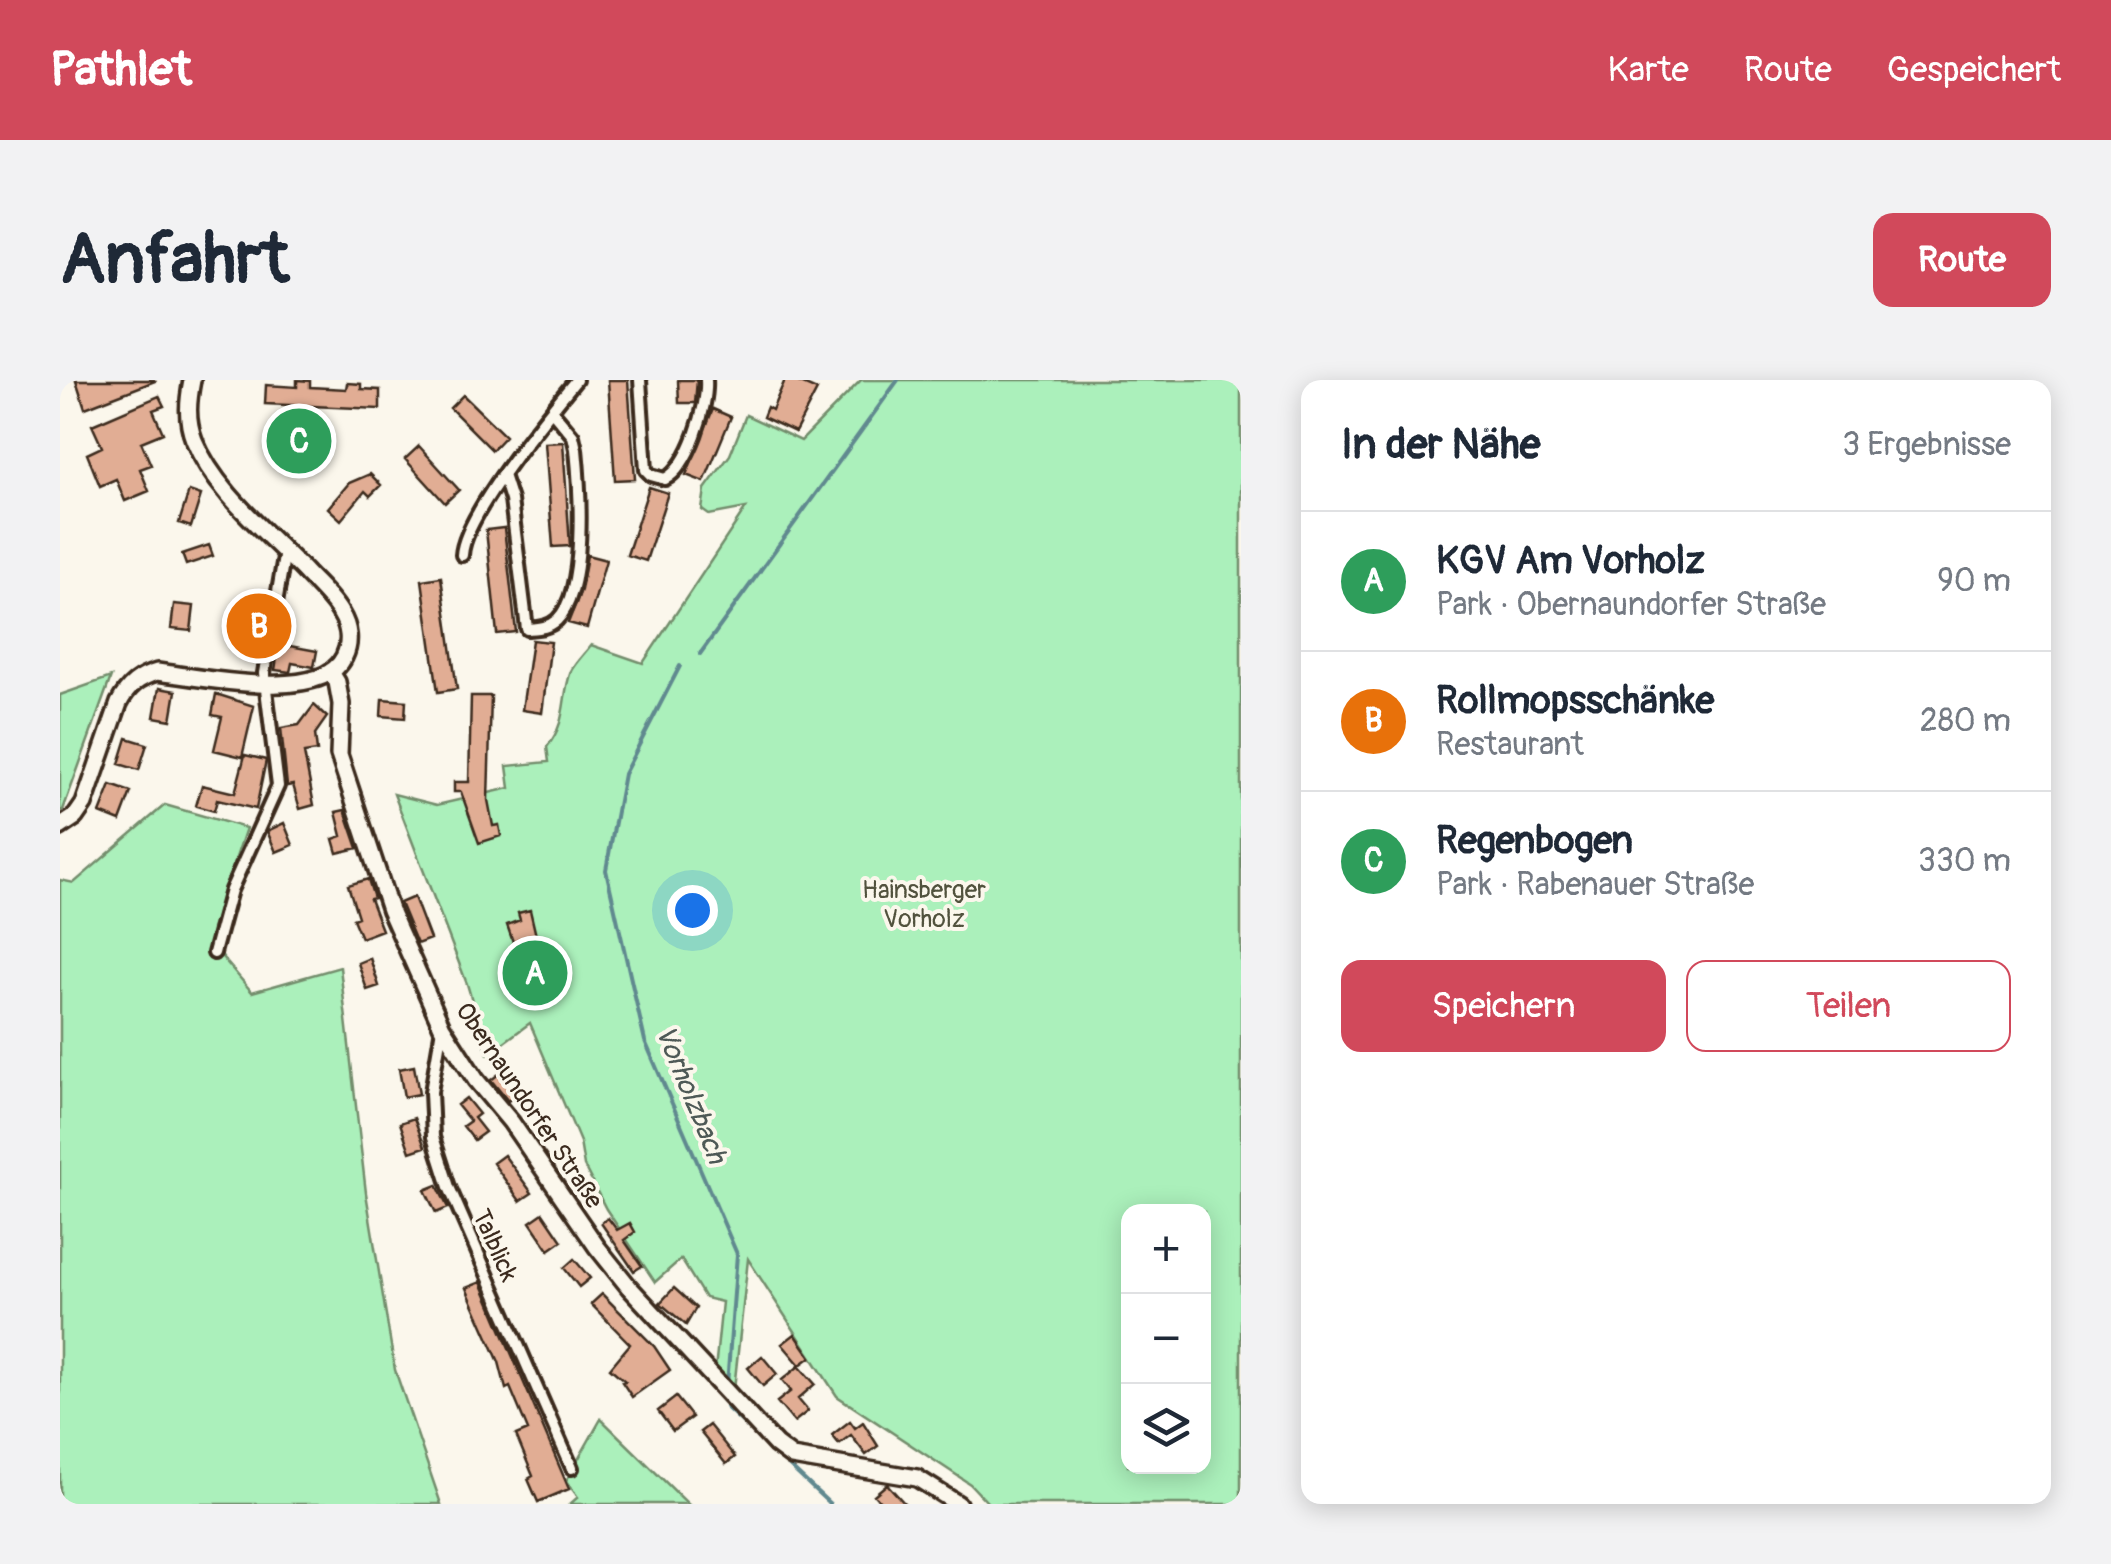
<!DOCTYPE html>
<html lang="de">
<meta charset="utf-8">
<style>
:root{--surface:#fff;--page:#f2f2f3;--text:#1f2937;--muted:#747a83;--line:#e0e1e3;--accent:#d1495b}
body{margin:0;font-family:Pangolin,sans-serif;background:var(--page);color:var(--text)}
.controls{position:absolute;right:30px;bottom:30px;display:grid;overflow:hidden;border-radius:20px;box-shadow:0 5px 25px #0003}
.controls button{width:90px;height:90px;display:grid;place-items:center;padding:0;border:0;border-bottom:2px solid var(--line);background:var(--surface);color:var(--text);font:50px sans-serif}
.you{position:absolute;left:632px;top:530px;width:35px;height:35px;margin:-25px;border:8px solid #fff;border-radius:50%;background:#1a73e8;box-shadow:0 0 0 15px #1a73e833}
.badge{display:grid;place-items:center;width:65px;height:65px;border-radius:50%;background:var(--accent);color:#fff;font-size:32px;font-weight:700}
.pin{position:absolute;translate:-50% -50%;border:5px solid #fff;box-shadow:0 2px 10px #0006}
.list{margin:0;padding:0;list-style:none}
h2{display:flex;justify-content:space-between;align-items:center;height:130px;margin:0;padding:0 40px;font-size:42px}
h2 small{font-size:32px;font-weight:400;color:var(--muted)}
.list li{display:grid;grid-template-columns:65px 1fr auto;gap:30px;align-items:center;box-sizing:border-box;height:140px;padding:0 40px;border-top:2px solid var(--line)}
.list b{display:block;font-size:38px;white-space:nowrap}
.list p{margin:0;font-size:32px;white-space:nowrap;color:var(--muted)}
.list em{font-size:32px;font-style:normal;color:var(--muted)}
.actions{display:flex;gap:20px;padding:30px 40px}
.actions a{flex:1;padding:22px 0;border:2px solid var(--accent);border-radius:20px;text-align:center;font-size:35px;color:var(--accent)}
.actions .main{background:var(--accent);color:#fff}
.icon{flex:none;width:55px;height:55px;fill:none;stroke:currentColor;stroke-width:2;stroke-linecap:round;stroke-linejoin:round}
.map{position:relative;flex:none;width:1181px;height:1124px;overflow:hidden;border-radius:20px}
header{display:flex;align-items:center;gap:60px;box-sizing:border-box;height:140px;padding:0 50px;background:var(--accent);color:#fff}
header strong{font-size:48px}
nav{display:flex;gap:55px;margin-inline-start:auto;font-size:35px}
.intro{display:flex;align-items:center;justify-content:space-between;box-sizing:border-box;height:240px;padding:0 60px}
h1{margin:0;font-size:70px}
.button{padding:25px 45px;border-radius:20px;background:var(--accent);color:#fff;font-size:35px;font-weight:700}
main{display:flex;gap:60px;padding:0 60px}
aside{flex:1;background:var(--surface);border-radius:20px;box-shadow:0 5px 25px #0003}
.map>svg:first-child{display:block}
.green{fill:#abf0bb;stroke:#738d6c;stroke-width:2.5;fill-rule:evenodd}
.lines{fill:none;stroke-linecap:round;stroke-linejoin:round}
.stream{stroke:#61898f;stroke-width:4}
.building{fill:#e1ad94;stroke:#3b2a1e;stroke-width:2.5}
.street-casing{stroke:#3b2a1e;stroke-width:18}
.secondary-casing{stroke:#3b2a1e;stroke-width:22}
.street{stroke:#fbf7ec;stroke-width:10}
.secondary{stroke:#fbf7ec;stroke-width:15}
.labels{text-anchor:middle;stroke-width:8;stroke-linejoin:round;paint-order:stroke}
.park-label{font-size:25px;fill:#51523d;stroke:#fbf7ec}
.street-label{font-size:25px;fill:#3b2a1e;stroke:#fbf7ec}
.water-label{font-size:28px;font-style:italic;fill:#4e5956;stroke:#fbf7ec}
</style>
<header>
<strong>Pathlet</strong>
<nav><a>Karte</a><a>Route</a><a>Gespeichert</a></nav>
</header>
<div class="intro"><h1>Anfahrt</h1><a class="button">Route</a></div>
<main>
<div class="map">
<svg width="1181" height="1124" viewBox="0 0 1181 1124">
<rect width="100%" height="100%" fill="#fbf7ec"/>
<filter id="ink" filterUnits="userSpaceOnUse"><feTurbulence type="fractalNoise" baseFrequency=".01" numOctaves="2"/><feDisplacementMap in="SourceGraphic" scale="20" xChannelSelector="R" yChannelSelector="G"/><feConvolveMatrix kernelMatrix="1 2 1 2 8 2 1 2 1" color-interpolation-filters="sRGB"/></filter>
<g filter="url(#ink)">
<path class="green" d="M801,0H1181V1124H929L910,1104L777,1016L688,879L674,1009L655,990L662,922L645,918L621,879L595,902L546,829L524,786L520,762L470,643L428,674L407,604L334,414L377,425L450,408L447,386L489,382L487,367C508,341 501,318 511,291C515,283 525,273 531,265L583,283L686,128L649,135L642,130L645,109L670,75L686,35L741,61ZM1068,832H1144V1086H1068Z
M51,297L3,430L0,431V315Z
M105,425L186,448L152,549L163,578L192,612L280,587L306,813L335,990L381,1124H0V500L14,503Z
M541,1039L628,1124H510L518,1117L506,1101Z"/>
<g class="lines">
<path class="stream" d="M640,274L838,0
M620,286L564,394L546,490L585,661L677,874L667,1005
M666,1019V1027L770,1124"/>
</g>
<path class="building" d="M16,0H94L95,1L25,28Z
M237,0L250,1V7L286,9L287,3L301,4V9L320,10V29L205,24L206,5L237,7Z
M548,0H568L575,99L555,100Z
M618,0H637L635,23H619Z
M725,0H734L757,10L735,52L703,37L707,27L712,30Z
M403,15L445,56L432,70L390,28Z
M99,16L104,26L93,30L103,53L81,62L91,85L80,89L89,111L65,121L56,99L40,106L27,74L42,67L32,45Z
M653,29L671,37L644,102L626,95Z
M503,62L510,166L493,167L485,63Z
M359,66L399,110L385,123L345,79Z
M310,94L321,105L310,116L305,111L281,140L268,128L289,103Z
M589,107L608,113L586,181L567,175Z
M129,111L141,115L131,147L119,143Z
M444,148L456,252L437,254L426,150Z
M149,165L153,176L126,185L122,174Z
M527,175L546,180L527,248L508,243L521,210Z
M381,197L397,309L378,312L362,200Z
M114,224L134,226L131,251L111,249Z
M188,225L203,226L200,266L185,265Z
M472,260L491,262L482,333L462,330Z
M219,264L257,271L254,287L232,283L230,292L215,290Z
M99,308L116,311L111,340L94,337Z
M156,314L194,326L182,377L154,370L162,337L152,335Z
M411,316H431L428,420L433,446L439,445L441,456L419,463L401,412H394V402H409Z
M322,319L346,321L345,338L321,336Z
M254,325L267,337L255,354L257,371L244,373L254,425L240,429L233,405L227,406L221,348L239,345Z
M67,358L87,364L79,390L59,384Z
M185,375L206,380L196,429L157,420L154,431L136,426L142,405L175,413Z
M51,405L71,412L60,441L40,433Z
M285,430L298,468L277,473L273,459L282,456L276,432Z
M224,443L233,465L216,472L207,451Z
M308,499L314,518L310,519L322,550L301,558L293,539L298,537L288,505Z
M354,517L370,559L357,564L340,523Z
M470,530L480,573L459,579L447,545L460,540L458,533Z
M310,578L319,606L307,610L298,583Z
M354,686L359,714L344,717L339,689Z
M448,687L464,708L448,721L431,700Z
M406,718L419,734L414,738L425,752L414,760L403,746L410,741L397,725Z
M354,738L365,767L350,772L340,743Z
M444,775L472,813L460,821L433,783Z
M377,805L388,828L376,833L365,810Z
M483,833L502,861L489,870L470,842Z
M548,838L557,850L570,843L575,852L564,860L582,886L574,891L541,843Z
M514,879L530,898L519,907L504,888Z
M421,902L509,1109L478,1122L468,1099L473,1096L456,1055L468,1050L450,1007L446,1009L439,982L406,908Z
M614,908L636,928L626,945L600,923Z
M542,914L594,966L610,990L572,1017L562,1002L565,1001L550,988L570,964L531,924Z
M735,954L751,977L740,985L722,964Z
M702,976L717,994L703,1006L688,988Z
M739,986L755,1004L738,1019L748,1031L734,1042L717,1022L731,1011L722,1000Z
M616,1017L632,1037L613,1051L598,1031Z
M790,1041L795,1048L803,1042L818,1066L806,1075L791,1055L779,1064L772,1055Z
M649,1045L675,1077L666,1084L640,1052Z
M827,1104L845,1124H822L814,1115Z"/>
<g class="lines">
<defs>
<path id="street" d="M580,0L586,90L591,95L605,99C629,87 648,26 646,0
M443,95L451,120L467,249C479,248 488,248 497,240C527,211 520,109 516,69L513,56L492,31
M402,175C404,135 488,34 516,0
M154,573L171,510L218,406L204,293L225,171
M382,648L371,712L373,757L389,807L512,1088"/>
<path id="secondary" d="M272,294L277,302L281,324L279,375L330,530L382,647L416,700L451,742L537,867L569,907L716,1065L732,1077L857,1098L898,1124
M0,447L15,437L24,424L59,323C68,306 79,297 97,292C139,297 262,324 284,277C291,263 289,247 281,234C273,219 258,206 246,193C208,153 155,112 134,60C126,39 128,21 132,0"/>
</defs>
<use href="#street" class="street-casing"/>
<use href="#secondary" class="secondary-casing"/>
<use href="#street" class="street"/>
<use href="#secondary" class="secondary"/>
</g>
</g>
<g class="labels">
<g class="park-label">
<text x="864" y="518">Hainsberger<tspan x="864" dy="29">Vorholz</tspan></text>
</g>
<g class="street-label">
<text transform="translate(470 725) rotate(56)" y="9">Obernaundorfer Straße</text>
<text transform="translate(436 865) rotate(66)" y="9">Talblick</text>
</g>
<g class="water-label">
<text transform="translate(632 714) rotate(68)" y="10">Vorholzbach</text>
</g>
</g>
</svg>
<div class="controls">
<button>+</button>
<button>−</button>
<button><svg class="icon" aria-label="layers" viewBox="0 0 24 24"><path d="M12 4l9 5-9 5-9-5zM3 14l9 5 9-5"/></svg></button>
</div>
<div class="you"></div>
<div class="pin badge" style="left:475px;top:593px;background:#2e9e5b">A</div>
<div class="pin badge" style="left:199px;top:246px;background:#e8710a">B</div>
<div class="pin badge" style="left:239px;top:61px;background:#2e9e5b">C</div>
</div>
<aside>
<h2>In der Nähe<small>3 Ergebnisse</small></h2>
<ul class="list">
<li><span class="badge" style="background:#2e9e5b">A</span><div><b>KGV Am Vorholz</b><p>Park · Obernaundorfer Straße</p></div><em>90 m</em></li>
<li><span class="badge" style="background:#e8710a">B</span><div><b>Rollmopsschänke</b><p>Restaurant</p></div><em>280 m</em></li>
<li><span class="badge" style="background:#2e9e5b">C</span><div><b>Regenbogen</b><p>Park · Rabenauer Straße</p></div><em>330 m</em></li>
</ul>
<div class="actions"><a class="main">Speichern</a><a>Teilen</a></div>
</aside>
</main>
